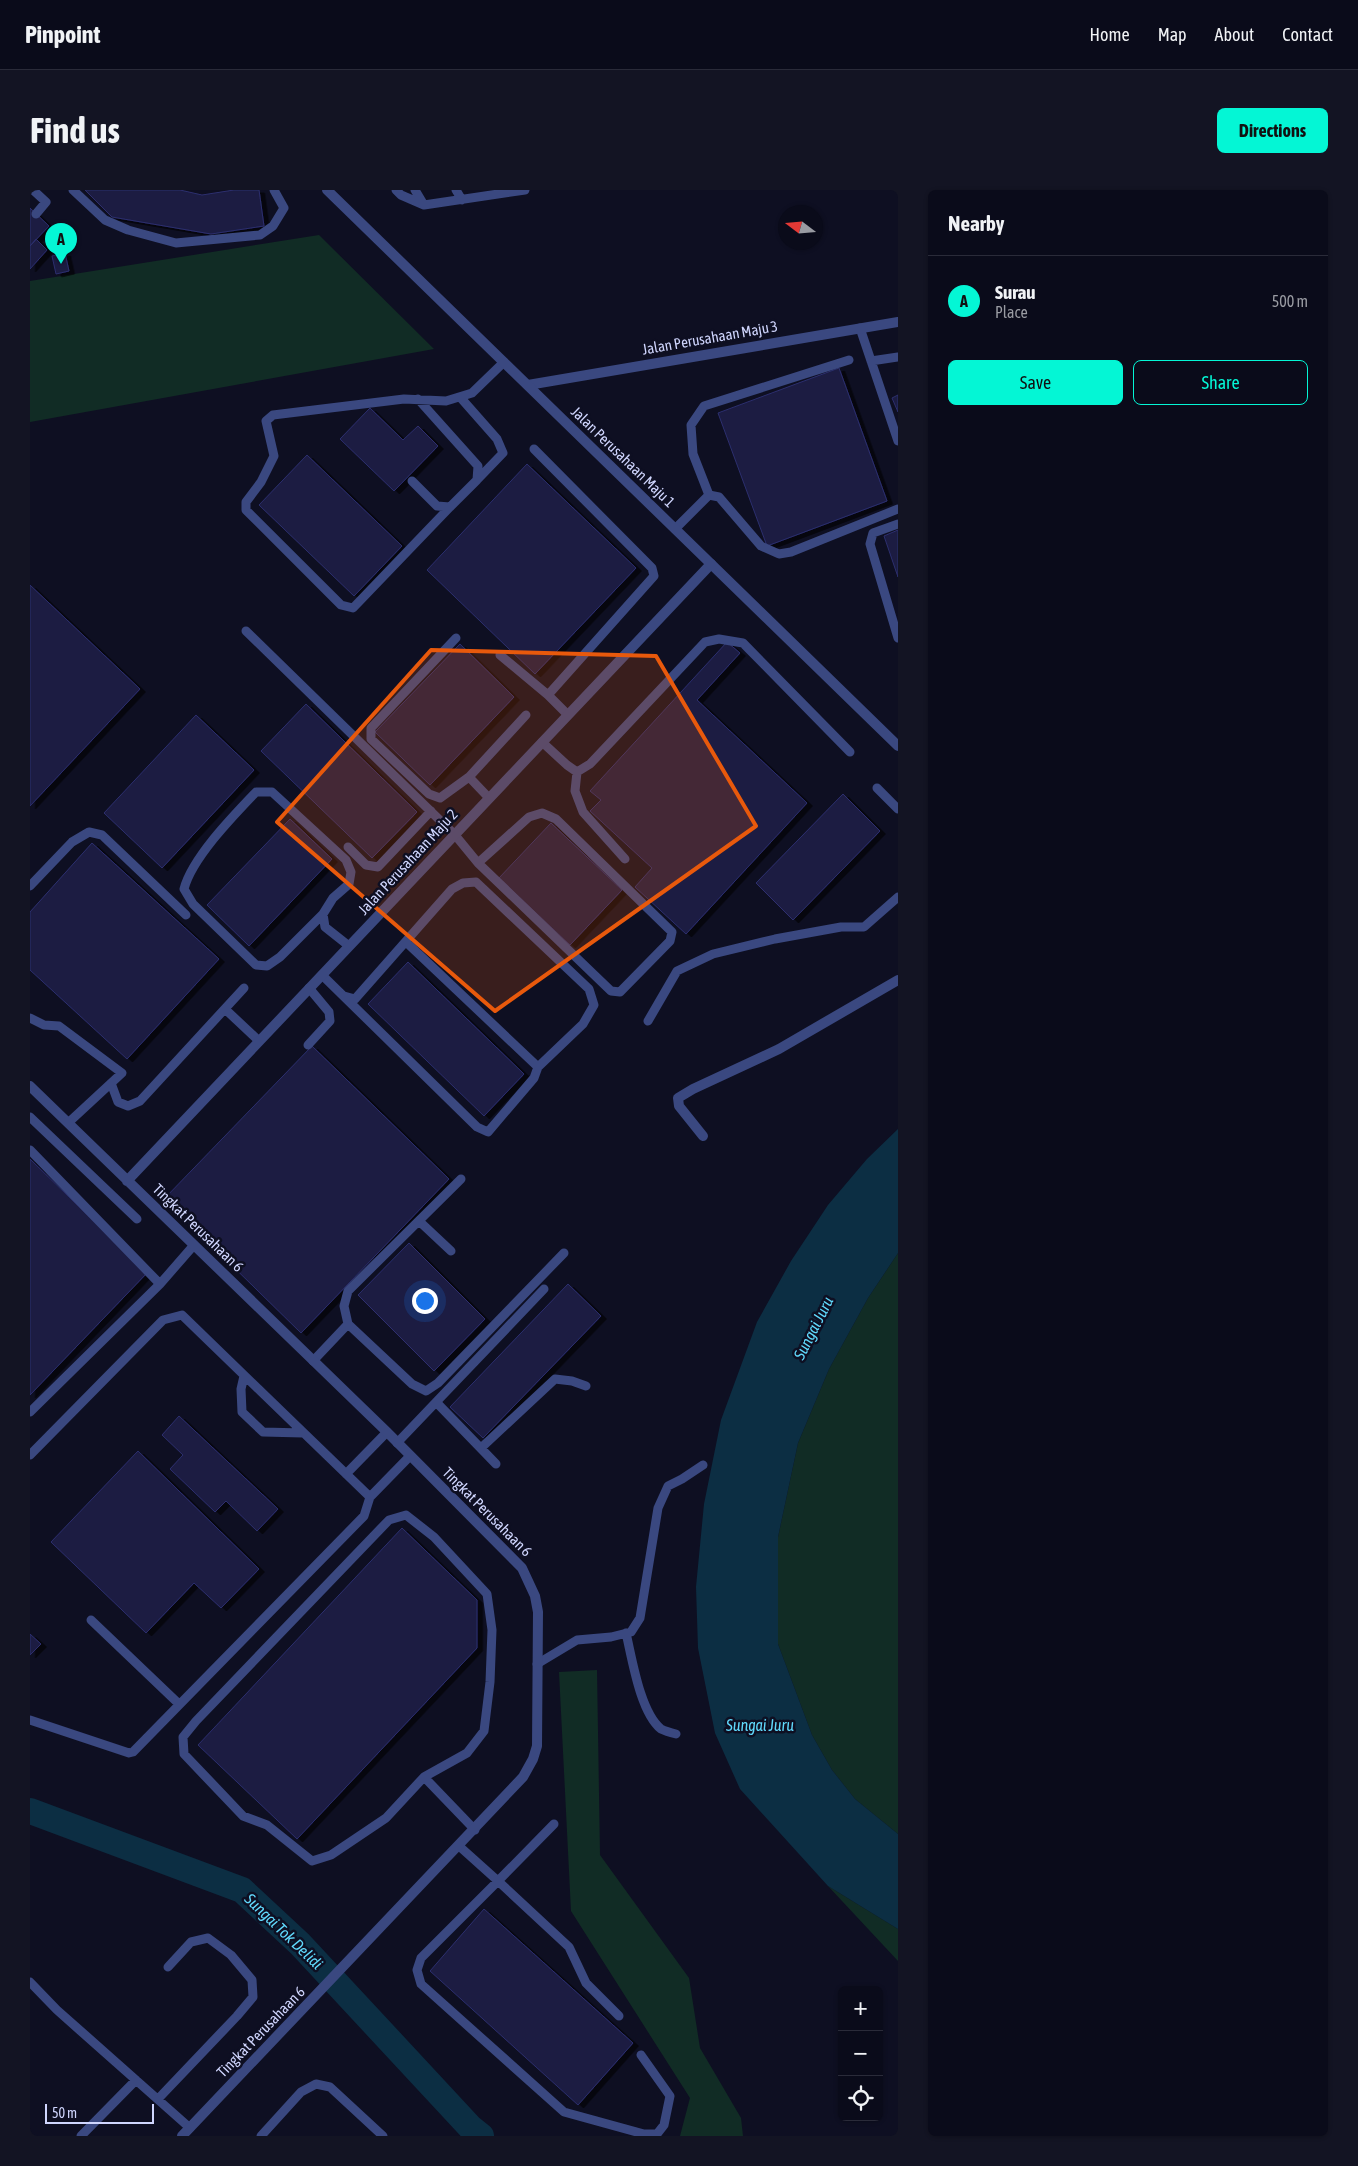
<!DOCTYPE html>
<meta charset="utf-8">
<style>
:root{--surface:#0a0b1a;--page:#131423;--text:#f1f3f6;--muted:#999ba2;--line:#2a2b39;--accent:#04f6d5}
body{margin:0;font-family:"Asap Condensed",sans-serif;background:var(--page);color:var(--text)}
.controls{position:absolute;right:15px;bottom:15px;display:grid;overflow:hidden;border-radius:8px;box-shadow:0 1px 4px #0004}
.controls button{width:45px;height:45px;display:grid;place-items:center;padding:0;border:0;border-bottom:1px solid var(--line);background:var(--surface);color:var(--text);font:25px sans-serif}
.compass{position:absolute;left:748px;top:15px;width:45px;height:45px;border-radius:50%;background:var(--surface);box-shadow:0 1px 4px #0004;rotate:286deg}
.scale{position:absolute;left:15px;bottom:12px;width:109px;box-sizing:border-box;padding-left:5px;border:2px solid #d0d6fe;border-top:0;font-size:14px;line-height:18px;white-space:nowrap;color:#d0d6fe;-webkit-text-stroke:4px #0e0f22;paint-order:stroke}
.you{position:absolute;left:394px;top:1110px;width:18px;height:18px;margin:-12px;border:4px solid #fff;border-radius:50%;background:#1a73e8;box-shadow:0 0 0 8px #1a73e833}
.badge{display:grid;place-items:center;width:32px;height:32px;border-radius:50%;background:var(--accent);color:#111;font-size:16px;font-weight:700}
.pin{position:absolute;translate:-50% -41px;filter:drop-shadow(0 1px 2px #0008)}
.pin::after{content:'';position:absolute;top:26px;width:18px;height:15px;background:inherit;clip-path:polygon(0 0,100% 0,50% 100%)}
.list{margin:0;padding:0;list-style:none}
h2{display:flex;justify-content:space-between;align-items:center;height:65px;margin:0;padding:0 20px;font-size:21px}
h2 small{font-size:16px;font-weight:400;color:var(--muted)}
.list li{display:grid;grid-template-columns:32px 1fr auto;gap:15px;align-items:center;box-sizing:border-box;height:90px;padding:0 20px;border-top:1px solid var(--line)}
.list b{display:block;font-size:19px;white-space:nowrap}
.list p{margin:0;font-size:16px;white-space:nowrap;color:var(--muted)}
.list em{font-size:16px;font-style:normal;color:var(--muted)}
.actions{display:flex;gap:10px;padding:15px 20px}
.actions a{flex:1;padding:11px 0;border:1px solid var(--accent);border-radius:8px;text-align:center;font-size:18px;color:var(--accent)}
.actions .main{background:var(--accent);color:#111}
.icon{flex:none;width:28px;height:28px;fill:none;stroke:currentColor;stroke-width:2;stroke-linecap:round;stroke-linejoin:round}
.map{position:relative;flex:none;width:868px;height:1946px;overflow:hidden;border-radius:8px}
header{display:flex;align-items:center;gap:30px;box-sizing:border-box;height:70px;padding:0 25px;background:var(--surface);border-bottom:1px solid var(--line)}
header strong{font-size:24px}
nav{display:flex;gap:28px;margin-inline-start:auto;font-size:18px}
.intro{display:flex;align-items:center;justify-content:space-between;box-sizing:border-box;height:120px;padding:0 30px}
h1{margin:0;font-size:35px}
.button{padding:12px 22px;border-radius:8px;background:var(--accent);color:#111;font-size:18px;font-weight:700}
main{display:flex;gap:30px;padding:0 30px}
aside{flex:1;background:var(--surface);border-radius:8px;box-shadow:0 1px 4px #0004}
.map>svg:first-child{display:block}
.green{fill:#112c25}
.water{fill:#0c2e43}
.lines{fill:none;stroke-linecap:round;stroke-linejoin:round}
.river{stroke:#0c2e43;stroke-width:26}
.building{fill:#1a1c43;stroke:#2d2f6e;filter:url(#shadow)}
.service{stroke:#3a4880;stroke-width:9}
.minor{stroke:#3a4880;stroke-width:10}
.tertiary{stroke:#3a4880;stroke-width:10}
.marked{fill:#e8590c;fill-opacity:0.2;stroke:#e8590c;stroke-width:4;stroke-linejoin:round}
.labels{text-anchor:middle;stroke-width:5;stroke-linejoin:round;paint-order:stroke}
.street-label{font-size:15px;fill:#d0d6fe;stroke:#0e0f22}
.water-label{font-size:16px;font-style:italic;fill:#60d9fc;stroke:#0e0f22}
</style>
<header>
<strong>Pinpoint</strong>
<nav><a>Home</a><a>Map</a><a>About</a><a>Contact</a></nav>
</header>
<div class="intro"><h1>Find us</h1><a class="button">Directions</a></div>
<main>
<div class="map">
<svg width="868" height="1946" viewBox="0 0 868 1946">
<defs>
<filter id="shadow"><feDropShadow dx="5.5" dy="3" stdDeviation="0" flood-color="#0009"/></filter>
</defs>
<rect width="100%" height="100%" fill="#0e0f22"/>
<path class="green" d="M289,45L404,159L0,232V91Z
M868,1063V1644L825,1609L802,1580L782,1545L748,1454V1347L768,1253L799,1179L838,1108Z
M567,1480L570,1665L659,1788L670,1858L711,1928L713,1946H650L660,1908L541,1721L529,1482Z
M798,1696L868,1739V1771Z"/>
<path class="water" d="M868,939V1063L838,1108L799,1179L768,1253L748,1347V1454L782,1545L802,1580L825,1609L868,1644V1739L798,1696L710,1599L685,1543L668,1458L666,1397L674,1314L691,1230L727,1132L761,1071L798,1015L837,969Z"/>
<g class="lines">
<path class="river" d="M0,1621L212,1700L270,1754L441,1938L451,1946"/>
</g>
<path class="building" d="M55,0H150L172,5L204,0H229L234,36L181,44L82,27Z
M0,18L19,36L0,56Z
M6,49L17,60L0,79V56Z
M35,63L39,81L26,84L22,66Z
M809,178L857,311L737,356L688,223Z
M868,205V222L862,208Z
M340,218L373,250L388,236L408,256L364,301L310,249Z
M277,265L372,356L324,406L229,315Z
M497,274L606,378L505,484L397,380Z
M868,340V387L854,346Z
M0,395L110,499L0,616Z
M697,452L710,463L667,510L777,613L656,744L605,697L622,678L560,621L571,610L560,601Z
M430,454L484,507L400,595L345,542Z
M276,514L387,622L342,668L231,561Z
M166,525L224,580L132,678L74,623Z
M813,604L850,641L763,730L726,693Z
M260,629L302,669L219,756L177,715Z
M521,633L592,700L540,755L469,688Z
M62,653L189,769L97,869L0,780V722Z
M378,772L494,884L454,926L338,814Z
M282,856L419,989L271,1143L134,1009Z
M0,969L117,1083L0,1205Z
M379,1053L455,1129L404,1181L328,1105Z
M538,1094L571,1126L453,1248L420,1217Z
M149,1226L248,1319L227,1341L196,1311L185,1322L140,1279L153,1265L132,1245Z
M108,1261L229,1379L191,1418L164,1393L116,1443L21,1352Z
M372,1338L447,1410V1458L267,1649L168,1555Z
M0,1444L11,1454L0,1465Z
M454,1719L603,1853L548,1915L400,1781Z"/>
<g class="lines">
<path class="service" d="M3,0L16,12L6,24
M43,0L75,30L98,40L146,53L230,45L243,36L254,18L244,0
M366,0L371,5L394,15L495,0
M385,0L394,15
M426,0L432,10
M830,138L868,251
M841,171L868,167
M430,207L467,249L473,263L447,290
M504,259L622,378L624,386L518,505L538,525
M382,291L407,316L420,317L447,290L448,276L388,209
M679,305L663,264L661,235L674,216L819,170
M420,317L323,418L311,415L216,320V312L231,292L244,266L236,231L243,225L374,209L416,211L442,203L474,172
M868,334L843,343L840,354L868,448
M645,339L679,305L689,307L731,356L749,364L761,362L868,319
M216,441L425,645L448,673L581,801L590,802L640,751L642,742L526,629L512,623L499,627L448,673
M426,448L341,538V549L399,604L410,608L439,587
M470,465L518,505
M512,552L537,575L547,582L560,574L675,452L689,449L713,453L820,562
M547,582L545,601L553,622L595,669
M847,598L868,619
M226,602H242L316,670L321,682L319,694L303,708L293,724L250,767L237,776L226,775L163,714L154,699C162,668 203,626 226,602Z
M459,608L439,587L496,525
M318,657L336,675L348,677L401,621
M0,696L42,652L59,642L72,645L156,725
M293,724L295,737L319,756
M376,752L508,877
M292,785L447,937L458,942L504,888L508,877L553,834L564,815L559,799L446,692L433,693L422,699L325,809L314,806
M195,819L229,851
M0,828L14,835L29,836L92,883L38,933
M618,831L647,781L683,764L745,749L811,737H834L868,707
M278,855L300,831L299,822L279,798
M81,893L88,912L98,916L110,911L214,798
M0,927L107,1029
M0,960L130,1094
M389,1031L421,1061
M318,1134L382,1194L396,1201L408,1193L534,1063
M283,1171L318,1134L314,1116L318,1101L431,989
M214,1186L211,1199L212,1222L233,1242L273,1243
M406,1212L466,1274
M0,1222L130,1094L164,1055
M367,1253L514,1099
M451,1258L525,1189L542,1191L556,1196
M0,1265L133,1130L152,1125L340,1307
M316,1284L357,1242
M376,1325L404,1347L457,1404L462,1440L460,1492L454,1541L437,1563L394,1587L356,1628L301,1665L282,1671L237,1635L213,1626L154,1564L153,1547L166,1531L359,1330Z
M61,1430L149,1514
M596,1443C602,1468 610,1522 631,1539C635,1541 642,1543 646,1544
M507,1474L547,1450L581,1447L601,1442L610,1428L628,1318L638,1296L652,1289L673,1275
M0,1530L99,1563L103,1562L334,1326L340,1307L380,1266
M394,1587L445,1640
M524,1634L468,1691L539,1757L556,1793L589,1826
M429,1656L468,1691L391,1768L387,1780L391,1794L534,1922L614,1944H627L634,1935L640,1906L611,1865
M0,1792L27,1820L160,1938
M128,1909L207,1826L223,1807L222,1790L201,1765L178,1748L161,1752L138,1777
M51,1946L106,1890
M231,1946L271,1902L286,1894L300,1897L353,1946"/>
<path class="minor" d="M498,195L868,132
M0,896L357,1242L492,1378L505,1406L508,1422L507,1556L503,1569L493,1587L152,1946
M673,946L649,916L648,908L663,899L749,859L868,790
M97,991L681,374"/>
<path class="tertiary" d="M297,0L868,556"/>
</g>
<path class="marked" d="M401,460L626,466L726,636L465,821L247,632Z"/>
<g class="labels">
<g class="street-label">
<text transform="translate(680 148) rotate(-10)" y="5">Jalan Perusahaan Maju 3</text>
<text transform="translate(593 267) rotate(44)" y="5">Jalan Perusahaan Maju 1</text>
<text transform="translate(378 672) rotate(-47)" y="5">Jalan Perusahaan Maju 2</text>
<text transform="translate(168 1038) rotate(44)" y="5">Tingkat Perusahaan 6</text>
<text transform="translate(457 1322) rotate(45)" y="5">Tingkat Perusahaan 6</text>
<text transform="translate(231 1842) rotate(-46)" y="5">Tingkat Perusahaan 6</text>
</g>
<g class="water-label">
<text transform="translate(783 1138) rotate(-63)" y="6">Sungai Juru</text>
<text x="730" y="1541">Sungai Juru</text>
<text transform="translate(254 1741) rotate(44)" y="6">Sungai Tok Delidi</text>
</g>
</g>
</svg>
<div class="controls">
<button>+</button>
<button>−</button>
<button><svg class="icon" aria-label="locate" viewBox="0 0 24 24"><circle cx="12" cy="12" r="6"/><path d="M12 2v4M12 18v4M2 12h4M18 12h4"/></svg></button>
</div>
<svg class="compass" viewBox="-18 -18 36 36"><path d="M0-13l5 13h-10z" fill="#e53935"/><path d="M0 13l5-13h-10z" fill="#999ba2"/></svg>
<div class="scale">50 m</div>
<div class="you"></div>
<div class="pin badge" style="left:31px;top:74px">A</div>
</div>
<aside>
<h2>Nearby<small></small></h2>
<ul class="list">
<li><span class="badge">A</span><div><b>Surau</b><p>Place</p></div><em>500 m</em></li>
</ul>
<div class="actions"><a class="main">Save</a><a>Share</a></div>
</aside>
</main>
